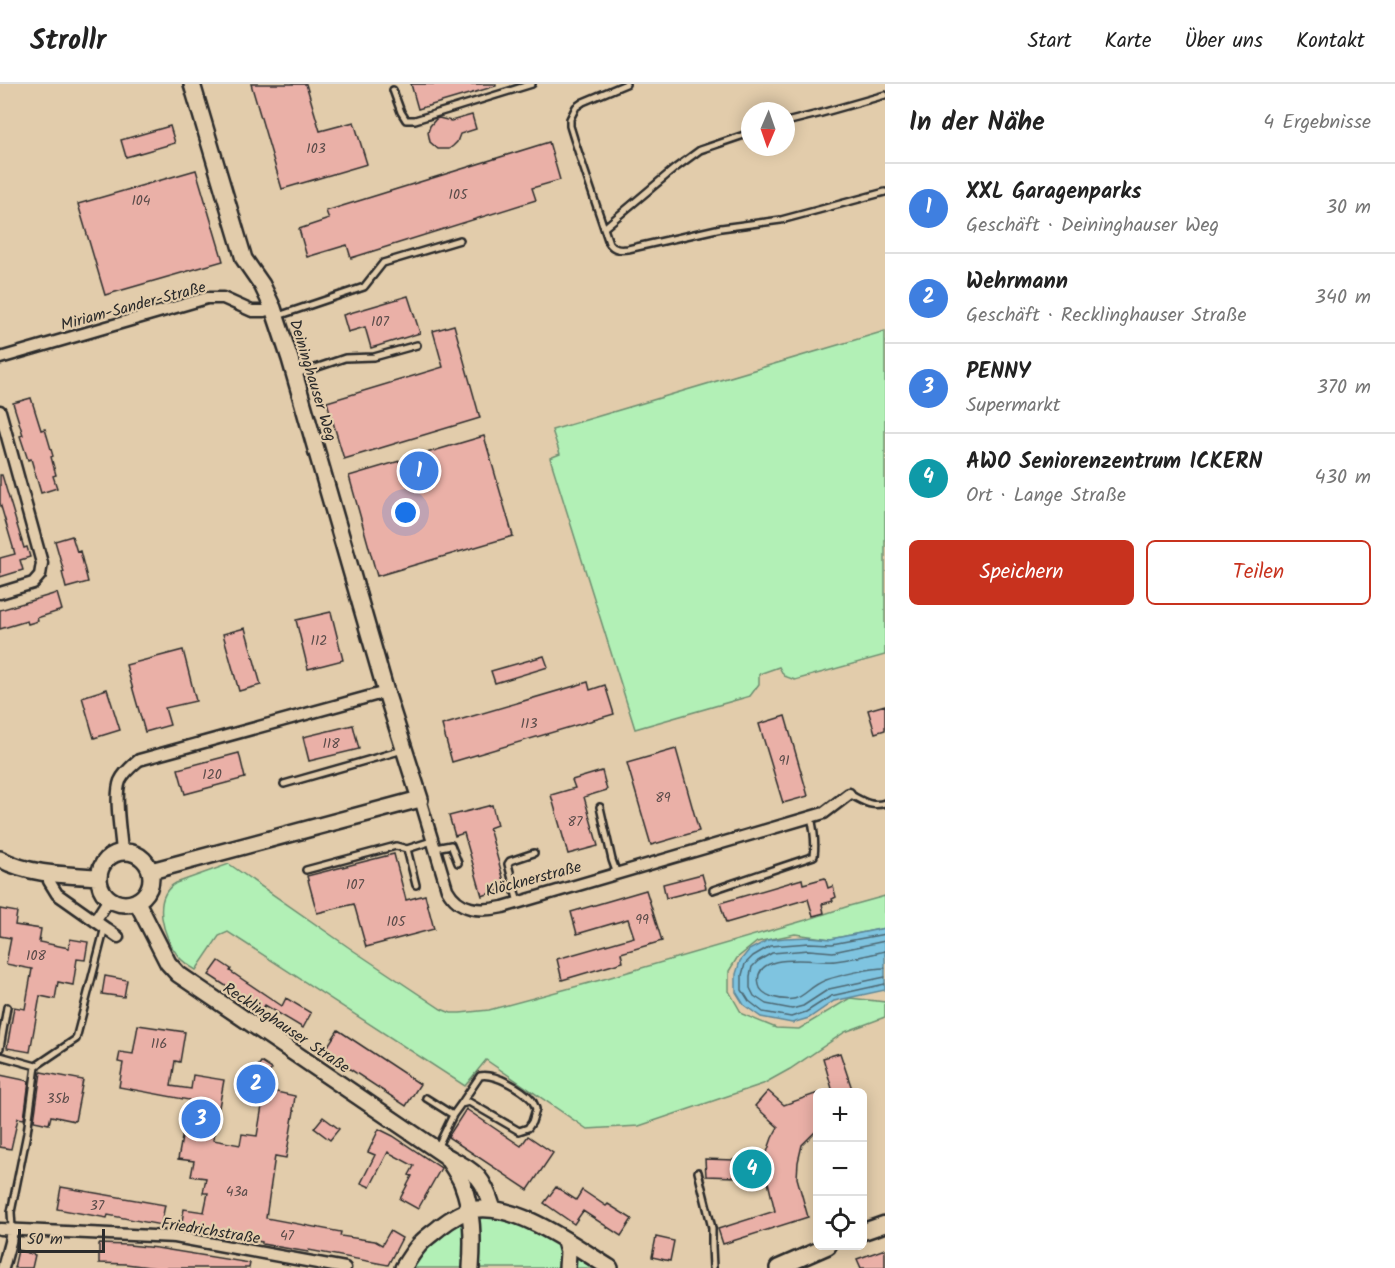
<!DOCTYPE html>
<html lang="de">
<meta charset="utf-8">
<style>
:root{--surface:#fff;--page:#f2f2f2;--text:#222;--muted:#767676;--line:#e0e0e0;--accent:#c8321e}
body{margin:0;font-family:Kalam,sans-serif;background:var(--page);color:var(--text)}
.controls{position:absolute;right:18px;bottom:18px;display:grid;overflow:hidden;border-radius:9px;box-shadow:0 3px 15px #0003}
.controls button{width:54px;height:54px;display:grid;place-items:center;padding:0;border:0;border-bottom:2px solid var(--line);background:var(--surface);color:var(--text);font:30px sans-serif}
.compass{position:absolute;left:741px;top:18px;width:54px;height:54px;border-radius:50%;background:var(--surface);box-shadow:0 3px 15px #0003;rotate:182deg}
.scale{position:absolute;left:18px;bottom:15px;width:87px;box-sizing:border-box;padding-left:6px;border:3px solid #2b2b2b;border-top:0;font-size:16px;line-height:21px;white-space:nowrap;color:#2b2b2b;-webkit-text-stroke:4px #e2ccab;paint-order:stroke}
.you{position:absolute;left:406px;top:429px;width:21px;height:21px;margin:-15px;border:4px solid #fff;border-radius:50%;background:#1a73e8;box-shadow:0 0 0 9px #1a73e833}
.badge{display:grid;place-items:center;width:39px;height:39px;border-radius:50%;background:var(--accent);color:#fff;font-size:20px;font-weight:700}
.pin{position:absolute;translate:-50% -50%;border:3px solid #fff;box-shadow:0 2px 6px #0006}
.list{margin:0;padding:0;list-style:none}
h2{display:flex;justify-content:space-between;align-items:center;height:78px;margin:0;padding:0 24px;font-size:26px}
h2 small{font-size:20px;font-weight:400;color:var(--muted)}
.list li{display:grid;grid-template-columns:39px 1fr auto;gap:18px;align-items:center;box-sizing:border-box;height:90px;padding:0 24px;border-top:2px solid var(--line)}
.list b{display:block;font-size:22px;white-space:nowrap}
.list p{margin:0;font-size:20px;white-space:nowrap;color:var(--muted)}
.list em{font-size:20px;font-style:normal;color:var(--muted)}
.actions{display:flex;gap:12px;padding:18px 24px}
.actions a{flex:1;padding:14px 0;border:2px solid var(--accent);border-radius:9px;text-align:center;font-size:21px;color:var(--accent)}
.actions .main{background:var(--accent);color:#fff}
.icon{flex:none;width:33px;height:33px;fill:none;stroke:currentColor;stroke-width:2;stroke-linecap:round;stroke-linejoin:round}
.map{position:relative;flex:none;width:885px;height:1184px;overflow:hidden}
header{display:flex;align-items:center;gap:36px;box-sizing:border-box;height:84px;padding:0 30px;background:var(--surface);border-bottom:2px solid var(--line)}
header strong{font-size:28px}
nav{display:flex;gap:33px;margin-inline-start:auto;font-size:21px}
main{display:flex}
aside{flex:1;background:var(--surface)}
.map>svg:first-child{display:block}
.green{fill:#b2f0b6;stroke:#6e8e70;stroke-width:1.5}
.water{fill:#7fc4e0;stroke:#5d8798;stroke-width:1.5}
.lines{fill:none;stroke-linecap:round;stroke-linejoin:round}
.shore{stroke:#4d6873;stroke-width:1.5}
.building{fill:#eab0a7;stroke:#2b2b2b;stroke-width:1.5}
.lane-casing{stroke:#2b2b2b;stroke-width:10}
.street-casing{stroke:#2b2b2b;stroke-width:15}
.secondary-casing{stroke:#2b2b2b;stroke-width:20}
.lane{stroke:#e2ccab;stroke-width:5}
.street{stroke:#e2ccab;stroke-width:10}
.secondary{stroke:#e2ccab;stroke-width:15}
.labels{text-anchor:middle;stroke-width:4.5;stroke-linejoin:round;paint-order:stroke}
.number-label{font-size:14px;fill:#5b4c4a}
.street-label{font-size:16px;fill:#2b2b2b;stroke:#e2ccab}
</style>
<header>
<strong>Strollr</strong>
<nav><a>Start</a><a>Karte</a><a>Über uns</a><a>Kontakt</a></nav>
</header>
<main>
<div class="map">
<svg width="885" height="1184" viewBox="0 0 885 1184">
<rect width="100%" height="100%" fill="#e2ccab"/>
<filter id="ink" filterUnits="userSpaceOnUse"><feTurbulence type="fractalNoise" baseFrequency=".0167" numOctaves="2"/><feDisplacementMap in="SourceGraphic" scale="12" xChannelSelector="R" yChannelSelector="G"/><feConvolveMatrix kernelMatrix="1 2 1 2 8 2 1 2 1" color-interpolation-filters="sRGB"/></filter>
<g filter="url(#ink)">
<path class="green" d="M885,247V571L795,596L784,592L779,583L759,590V600L750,612L635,645L550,374L560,370L552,346Z
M229,780L354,867L441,925L451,929H460L489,926L604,895L806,836L849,822L885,812V844L831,855L795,850L757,858L737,874L729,887V907L742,930L776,944L799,945L850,914L885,918V933L845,948L790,985L763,1000L639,1042L587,1045L486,976L465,1002L228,848L219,852L196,886C189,882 183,878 178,872C163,853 151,813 176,799Z
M489,1132L508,1133L542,1151L593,1184H411L434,1155L458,1138Z"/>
<path class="water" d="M885,844V906L834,917L809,934L792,939L761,933L744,921L736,908V890L740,877L749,866L768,856L785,854L810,853L831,855Z"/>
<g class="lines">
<path class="shore" d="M885,850L832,860L809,859L770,862L753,872L745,880L742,891V906L749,917L763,928L791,933L806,928L831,912L885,900
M885,857L833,868L809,866L772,869L758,877L752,883L750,892V904L754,912L766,920L792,925L803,922L829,905L885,893
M885,867C869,871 852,875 835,877C818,879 751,865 759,901C760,907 767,911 772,913C805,922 802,905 826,896C840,891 871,884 885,884"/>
</g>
<path class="building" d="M251,0H306L320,47L354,38L367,80L282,105Z
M411,0H496V2L418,25Z
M472,31L476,45L460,50L457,58L453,62L449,65H438L430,58L428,48L430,42L436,35L439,34L451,37Z
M170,42L175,59L126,73L121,56Z
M549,58L560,96L532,104L536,116L351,174L347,161L307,173L299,145L329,135L326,127Z
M196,86L223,177L105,211L78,120Z
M408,212L420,249L371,264L365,243L348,248L343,231Z
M454,241L480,334L344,375L327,318L443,283L433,247Z
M31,314L41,346L45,345L53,372L51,373L56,391L53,392L57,404L41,409L31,375L28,376L20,352L23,351L13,319Z
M484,352L513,452L377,492L349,392Z
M0,391H2L24,464L27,463L30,473L20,476L23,486L0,493V474L15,470L0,419Z
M72,452L77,468L80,467L88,498L66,504L62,488H64L55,457Z
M57,509L62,526L37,534L38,537L28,540L27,537L0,545V526Z
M331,528L343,576L308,585L296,536Z
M245,544L261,601L239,607L223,550Z
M183,566L196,617L165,624L170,641L145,648L126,581Z
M544,572L548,583L495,599L491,587Z
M588,598L590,606L605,601L614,630L452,678L442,641Z
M107,605L120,646L94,654L82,613Z
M885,621V646L875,649L868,626Z
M785,632L808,712L783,719L759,640Z
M353,641L359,665L309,677L303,653Z
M676,665L699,747L651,761L627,679Z
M239,669L245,694L185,710L178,685Z
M602,687L607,706L584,713L598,762L568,770L551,711L575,704L572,696Z
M492,721L497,741L489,744L506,804L482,812L464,749L455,752L449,732Z
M394,770L406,816L425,811L434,845L366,863L354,820L317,829L307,792Z
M702,790L706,804L666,814L663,800Z
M825,794L828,804L833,802L836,813L832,815L833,817L822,820L824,829L813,832L808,815L726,839L720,819L802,795L803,800Z
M646,806L662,857L621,869L623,878L562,896L557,875L634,853L628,835L577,850L571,828Z
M0,825L17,828L15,841L41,845L39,858L69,864L70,855L88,858L85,876L77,875L73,901L58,898L55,915L40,912L30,968L7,964L14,923L25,925L32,885L6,880L11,854L0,852Z
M219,877L231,885L230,887L282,922L286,914L311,929L303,944L265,921L259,930L229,910L232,906L209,891Z
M105,892L127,896L124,913L102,910Z
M138,941L185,948L180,978L175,977L171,1002L191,1005L193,991L224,996L213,1056L240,1061L242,1050L257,1052L262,1022L247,1019L249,994L261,978L272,985L258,1004L295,1012L293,1027H294L286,1074L275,1072L266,1134L341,1148L340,1152L375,1157L382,1161L390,1147L402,1154L388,1181L309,1166L308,1168L262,1160V1158L181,1144L184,1125L204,1128L208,1109H203L206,1094L191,1092L194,1077L178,1075L189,1016L119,1003L123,979L118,978L120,968L133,970Z
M338,946L420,1000L406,1022L324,968Z
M840,969L853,1008H833L823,974Z
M41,988L83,996L75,1037L51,1032L49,1040L34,1037Z
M0,991L29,997L24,1035L18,1034L11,1065L0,1063Z
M768,1007L784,1021L818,1009V1045L802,1061L798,1078L797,1094L808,1133L723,1160L718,1145L775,1127L767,1094L706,1092L705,1075L764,1077L772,1054L778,1043L755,1022Z
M466,1025L521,1062L528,1052L553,1069L528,1106L448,1053Z
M323,1033L339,1045L330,1056L314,1044Z
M379,1045L393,1052L441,1084L418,1125L400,1115L412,1092L409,1091L414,1082L388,1068L370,1103L361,1099L375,1071L368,1068Z
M61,1103L165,1121L161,1141L108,1131L107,1134L57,1125Z
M556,1103L576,1116L582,1106L606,1122L608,1120L632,1135L621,1152L583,1127L574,1140L544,1119Z
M656,1153L674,1157L670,1177L652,1173Z
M99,1160L129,1161L157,1164L250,1179L249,1184H157L126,1180L99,1179Z
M885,1165V1184H861L857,1175Z
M18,1166L35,1171L32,1184H14Z"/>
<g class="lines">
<defs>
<path id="lane" d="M626,0L583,18L576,23L570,35V42L574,55L609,159C614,166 620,166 628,165L721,144L781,136L885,108
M393,6L401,28L406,36H415L532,0
M786,38L818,30L885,11
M604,144L674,85L700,66L750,49
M278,232L364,203L383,179L460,156
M297,290L345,274L374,273L417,261
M284,700L403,666
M849,710C861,716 871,724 885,719
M600,723L612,776L617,790
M435,764L451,761L458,779
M407,765L416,801
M306,786L396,762L407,765L432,757
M713,806L814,772C816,758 814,746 811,733
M518,819L508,780L510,777L534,769
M0,964L7,923
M0,972L36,982
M426,1014L453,1031
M437,1064L453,1031L461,1020L469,1018L519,1047L528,1044L532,1038L536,1025C535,1022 533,1018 532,1016C522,1005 495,989 480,992L461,1020
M698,1088L712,1144V1162L713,1184
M12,1144L11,1128L27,1049L36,982L76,955L105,843"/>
<path id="street" d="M0,274L207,214H223L252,227H264L273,224
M0,327L42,479L40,491L33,499L0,509
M420,715L447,805C459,827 480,828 503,823L824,729L849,710
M122,768C121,750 114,713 120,697C124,688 132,682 139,676L386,608
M49,789V797L57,810L118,853
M95,837L109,815
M0,1145L175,1153L345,1184
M3,1184L10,1158L12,1145"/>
<path id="secondary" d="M99 794a26 26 0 1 1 52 0a26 26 0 1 1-52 0Z
M0,775C30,791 65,791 99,793
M151,787L420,715L386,608L290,275L273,224L262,201L244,175L192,0
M137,818L168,879L178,890L446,1072C476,1089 482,1090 493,1125
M447,1074C452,1082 458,1090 462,1099C473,1127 473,1155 471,1184
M862,1148L885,1140
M565,1157L568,1168L567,1184
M403,1184C408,1176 413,1168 419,1161C425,1154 433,1149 440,1143C449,1136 461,1128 472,1126C515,1117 574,1162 610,1184
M778,1184L828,1162"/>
</defs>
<use href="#lane" class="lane-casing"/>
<use href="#street" class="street-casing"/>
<use href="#secondary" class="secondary-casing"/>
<use href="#lane" class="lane"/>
<use href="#street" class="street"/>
<use href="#secondary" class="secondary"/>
</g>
</g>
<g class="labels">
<g class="number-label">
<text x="316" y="69">103</text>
<text x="458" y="115">105</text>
<text x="141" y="121">104</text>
<text x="380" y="242">107</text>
<text x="319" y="561">112</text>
<text x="529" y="644">113</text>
<text x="331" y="664">118</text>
<text x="784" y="681">91</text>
<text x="212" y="695">120</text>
<text x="663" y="718">89</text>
<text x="575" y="742">87</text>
<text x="355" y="805">107</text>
<text x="642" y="840">99</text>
<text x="396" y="842">105</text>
<text x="36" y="876">108</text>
<text x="159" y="964">116</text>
<text x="58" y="1019">35b</text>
<text x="237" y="1112">43a</text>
<text x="97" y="1126">37</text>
<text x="287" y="1156">47</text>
</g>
<g class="street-label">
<text transform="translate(133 221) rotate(-15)" y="6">Miriam-Sander-Straße</text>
<text transform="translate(314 296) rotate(73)" y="6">Deininghauser Weg</text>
<text transform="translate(533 794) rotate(-15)" y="6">Klöcknerstraße</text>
<text transform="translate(287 943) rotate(34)" y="6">Recklinghauser Straße</text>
<text transform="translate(211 1146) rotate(9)" y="6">Friedrichstraße</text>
</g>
</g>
</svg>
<div class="controls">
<button>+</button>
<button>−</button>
<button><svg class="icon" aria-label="locate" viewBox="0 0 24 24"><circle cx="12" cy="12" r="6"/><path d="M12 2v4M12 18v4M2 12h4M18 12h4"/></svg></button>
</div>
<svg class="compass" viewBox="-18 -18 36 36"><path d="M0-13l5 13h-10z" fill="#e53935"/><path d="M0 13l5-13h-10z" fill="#767676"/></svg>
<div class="scale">50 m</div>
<div class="you"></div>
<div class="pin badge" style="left:419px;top:387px;background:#3f7fe0">1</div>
<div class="pin badge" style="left:256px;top:1000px;background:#3f7fe0">2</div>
<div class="pin badge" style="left:201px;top:1035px;background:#3f7fe0">3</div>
<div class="pin badge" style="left:752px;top:1085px;background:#0f9aa8">4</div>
</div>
<aside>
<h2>In der Nähe<small>4 Ergebnisse</small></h2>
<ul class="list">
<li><span class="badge" style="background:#3f7fe0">1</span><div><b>XXL Garagenparks</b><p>Geschäft · Deininghauser Weg</p></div><em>30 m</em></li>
<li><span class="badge" style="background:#3f7fe0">2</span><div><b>Wehrmann</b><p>Geschäft · Recklinghauser Straße</p></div><em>340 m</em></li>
<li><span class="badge" style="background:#3f7fe0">3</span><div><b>PENNY</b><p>Supermarkt</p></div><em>370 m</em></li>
<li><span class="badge" style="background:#0f9aa8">4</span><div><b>AWO Seniorenzentrum ICKERN</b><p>Ort · Lange Straße</p></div><em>430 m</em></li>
</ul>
<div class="actions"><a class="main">Speichern</a><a>Teilen</a></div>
</aside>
</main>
